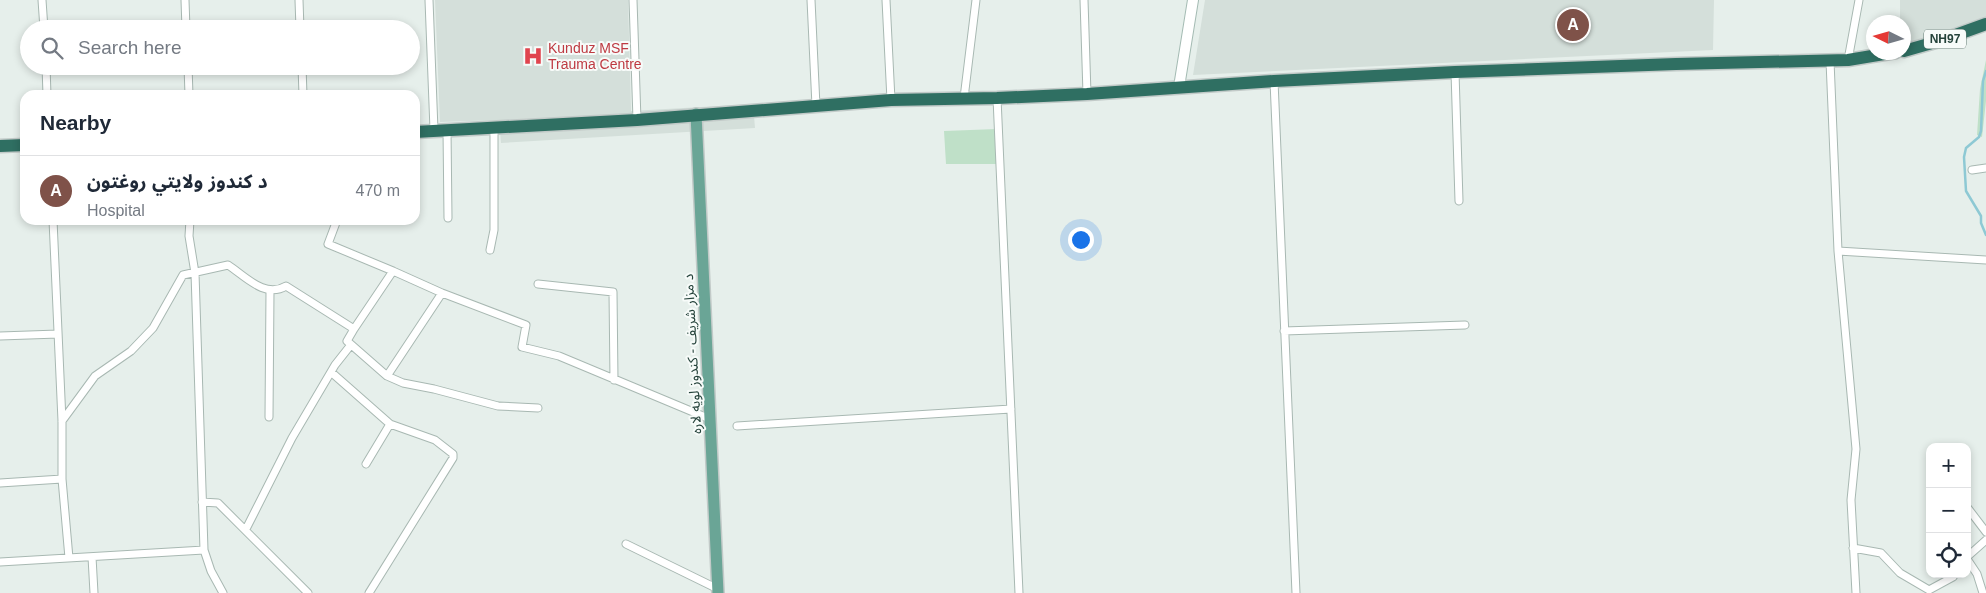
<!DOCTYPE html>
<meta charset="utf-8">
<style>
:root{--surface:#fff;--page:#f6f6f7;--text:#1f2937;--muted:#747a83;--line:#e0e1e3;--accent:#7f5249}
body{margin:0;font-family:Helvetica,"Noto Sans Arabic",sans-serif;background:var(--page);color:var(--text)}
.controls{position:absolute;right:15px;bottom:15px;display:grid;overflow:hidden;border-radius:10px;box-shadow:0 2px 8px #0003}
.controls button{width:45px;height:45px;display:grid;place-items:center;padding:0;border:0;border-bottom:1px solid var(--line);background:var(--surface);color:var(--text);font:25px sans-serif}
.compass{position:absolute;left:1866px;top:15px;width:45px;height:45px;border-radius:50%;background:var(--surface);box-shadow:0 2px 8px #0003;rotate:275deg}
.you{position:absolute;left:1080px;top:239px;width:18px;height:18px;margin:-12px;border:4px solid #fff;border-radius:50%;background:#1a73e8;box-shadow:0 0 0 8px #1a73e833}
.badge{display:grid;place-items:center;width:32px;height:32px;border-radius:50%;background:var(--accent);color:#fff;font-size:16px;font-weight:700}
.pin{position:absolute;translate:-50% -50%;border:2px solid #fff;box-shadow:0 1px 5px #0006}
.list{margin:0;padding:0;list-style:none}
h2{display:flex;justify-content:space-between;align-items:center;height:65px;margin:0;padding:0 20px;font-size:21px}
h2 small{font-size:16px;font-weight:400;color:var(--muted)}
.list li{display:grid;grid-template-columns:32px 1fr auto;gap:15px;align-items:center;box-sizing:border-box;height:70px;padding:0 20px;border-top:1px solid var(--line)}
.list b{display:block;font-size:19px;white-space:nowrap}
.list p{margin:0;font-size:16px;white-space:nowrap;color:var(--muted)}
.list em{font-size:16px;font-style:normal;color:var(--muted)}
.icon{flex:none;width:28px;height:28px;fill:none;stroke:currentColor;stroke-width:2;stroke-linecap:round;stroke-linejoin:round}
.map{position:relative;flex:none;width:1986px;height:593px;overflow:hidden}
.search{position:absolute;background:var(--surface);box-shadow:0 2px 8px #0003;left:20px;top:20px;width:400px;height:55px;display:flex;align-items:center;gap:12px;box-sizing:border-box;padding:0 18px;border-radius:28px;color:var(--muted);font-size:19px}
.panel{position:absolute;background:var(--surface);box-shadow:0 2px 8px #0003;left:20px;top:90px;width:400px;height:135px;border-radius:15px}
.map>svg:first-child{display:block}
.built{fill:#d4dfda}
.green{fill:#bfe0c8}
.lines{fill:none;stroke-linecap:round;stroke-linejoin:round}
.stream{stroke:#8ec9d4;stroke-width:2.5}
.street-casing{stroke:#a8b8b2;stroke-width:9}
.secondary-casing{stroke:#a4bbb3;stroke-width:12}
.primary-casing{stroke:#c2cac8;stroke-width:14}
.highway-casing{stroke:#c2cac8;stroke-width:15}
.street{stroke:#fff;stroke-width:7}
.secondary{stroke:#fff;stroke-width:10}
.primary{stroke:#6aa596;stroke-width:11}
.highway{stroke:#2f6f62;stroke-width:12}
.labels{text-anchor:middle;stroke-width:4;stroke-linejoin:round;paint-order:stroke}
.shield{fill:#f7fbf9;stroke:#637a73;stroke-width:1}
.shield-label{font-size:12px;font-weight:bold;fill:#24423a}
.health-label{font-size:14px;fill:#be3a42;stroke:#f7fbf9;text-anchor:start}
.street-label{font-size:14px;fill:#24423a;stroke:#f7fbf9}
</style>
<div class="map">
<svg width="1986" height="593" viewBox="0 0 1986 593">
<rect width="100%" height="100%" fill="#e6efeb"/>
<path class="built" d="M435,0H628L631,111L753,104L755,128L501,143L499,120L440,122Z
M1205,0H1714L1713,50L1193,75Z
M1900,0H1986V23L1904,47V22H1900Z"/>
<path class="green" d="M1986,60V101L1982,137L1977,135L1980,89Z
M997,129V164H946L944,131Z"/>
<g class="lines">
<path class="stream" d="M1986,71L1983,81L1981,131L1979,137L1966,148L1964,157L1966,191L1981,216V223L1986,235"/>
<defs>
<path id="street" d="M42,0L44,29
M185,0L186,29
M299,0L300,29
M429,0L434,130
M633,0L637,120
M811,0L816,106
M886,0L891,100
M1084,0L1087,94
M1848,60L1859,0
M1830,61L1838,251L1856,449L1851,500L1856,593
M46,66L47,95
M188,66L189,95
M302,66L303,95
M1455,72L1459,201
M1274,81L1296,593
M964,98L976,0
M997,98L1019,593
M447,130L448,218
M1972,170L1986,168
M53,220L62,421V479L69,558
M190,220L189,236L195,273L204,550L211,571L223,593
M337,220L328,244L393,271L354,329
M490,250L494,230V128
M1838,251L1986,260
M393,271L442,293L526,325L522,347L559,356L710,419
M538,284L613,292L614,380
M1284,331L1465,325
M0,336L58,334
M331,372L390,424L435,440L453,454V458L369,593
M387,376L442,293
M269,417L270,291
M62,421L95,376L131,351L153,328L183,275L228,265C245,276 265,299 286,286L354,329L347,341L387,376L403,383L434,389L498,406L538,408
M737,426L1011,409
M366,464L390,424
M0,483L62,479
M202,502L218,503L308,593
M1967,507L1986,532
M246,529L292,438L335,365L350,346
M626,544L718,589
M1853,548L1881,553L1900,573L1929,590L1953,577L1955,574
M92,557L94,593
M1967,557L1986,540
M1967,559L1977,574L1983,593
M0,562L204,550"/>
<path id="secondary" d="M1179,87L1193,0"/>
<path id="primary" d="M696,114L718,593"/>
<path id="highway" d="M1904,51L1939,41L1986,24
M415,132L637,120L891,100L997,98L1087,94L1274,81L1455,72L1676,64L1848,60L1896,52
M0,146L25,145"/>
</defs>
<use href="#street" class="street-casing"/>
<use href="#secondary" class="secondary-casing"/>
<use href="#primary" class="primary-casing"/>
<use href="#highway" class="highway-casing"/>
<use href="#street" class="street"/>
<use href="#secondary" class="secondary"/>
<use href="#primary" class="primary"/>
<use href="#highway" class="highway"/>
</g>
<defs>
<symbol id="hospital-bare" viewBox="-9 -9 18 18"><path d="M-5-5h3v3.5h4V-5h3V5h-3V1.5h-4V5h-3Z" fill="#e0444e" stroke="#f7fbf9" stroke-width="2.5" paint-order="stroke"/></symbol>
</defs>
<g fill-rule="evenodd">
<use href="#hospital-bare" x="519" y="42" width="28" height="28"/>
</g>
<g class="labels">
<rect class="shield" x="1924" y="29.5" width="42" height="19" rx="4"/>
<g class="shield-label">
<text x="1945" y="43">NH97</text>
</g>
<g class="health-label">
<text x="548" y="53">Kunduz MSF<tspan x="548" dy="16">Trauma Centre</tspan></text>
</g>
<g class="street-label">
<text transform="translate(692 354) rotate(-93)" y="5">د مزار شریف - کندوز لویه لاره</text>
</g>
</g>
</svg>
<div class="controls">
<button>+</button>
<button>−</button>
<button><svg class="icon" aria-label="locate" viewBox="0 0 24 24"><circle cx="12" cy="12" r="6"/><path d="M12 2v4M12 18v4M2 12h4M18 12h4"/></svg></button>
</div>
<svg class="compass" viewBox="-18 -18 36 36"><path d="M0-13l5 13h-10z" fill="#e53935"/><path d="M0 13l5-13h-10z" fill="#747a83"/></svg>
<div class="you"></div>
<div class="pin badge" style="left:1573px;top:25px">A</div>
<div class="search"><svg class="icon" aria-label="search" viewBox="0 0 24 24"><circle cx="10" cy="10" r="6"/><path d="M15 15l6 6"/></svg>Search here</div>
<section class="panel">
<h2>Nearby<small></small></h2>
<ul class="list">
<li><span class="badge">A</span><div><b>د کندوز ولایتي روغتون</b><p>Hospital</p></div><em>470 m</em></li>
</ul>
</section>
</div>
